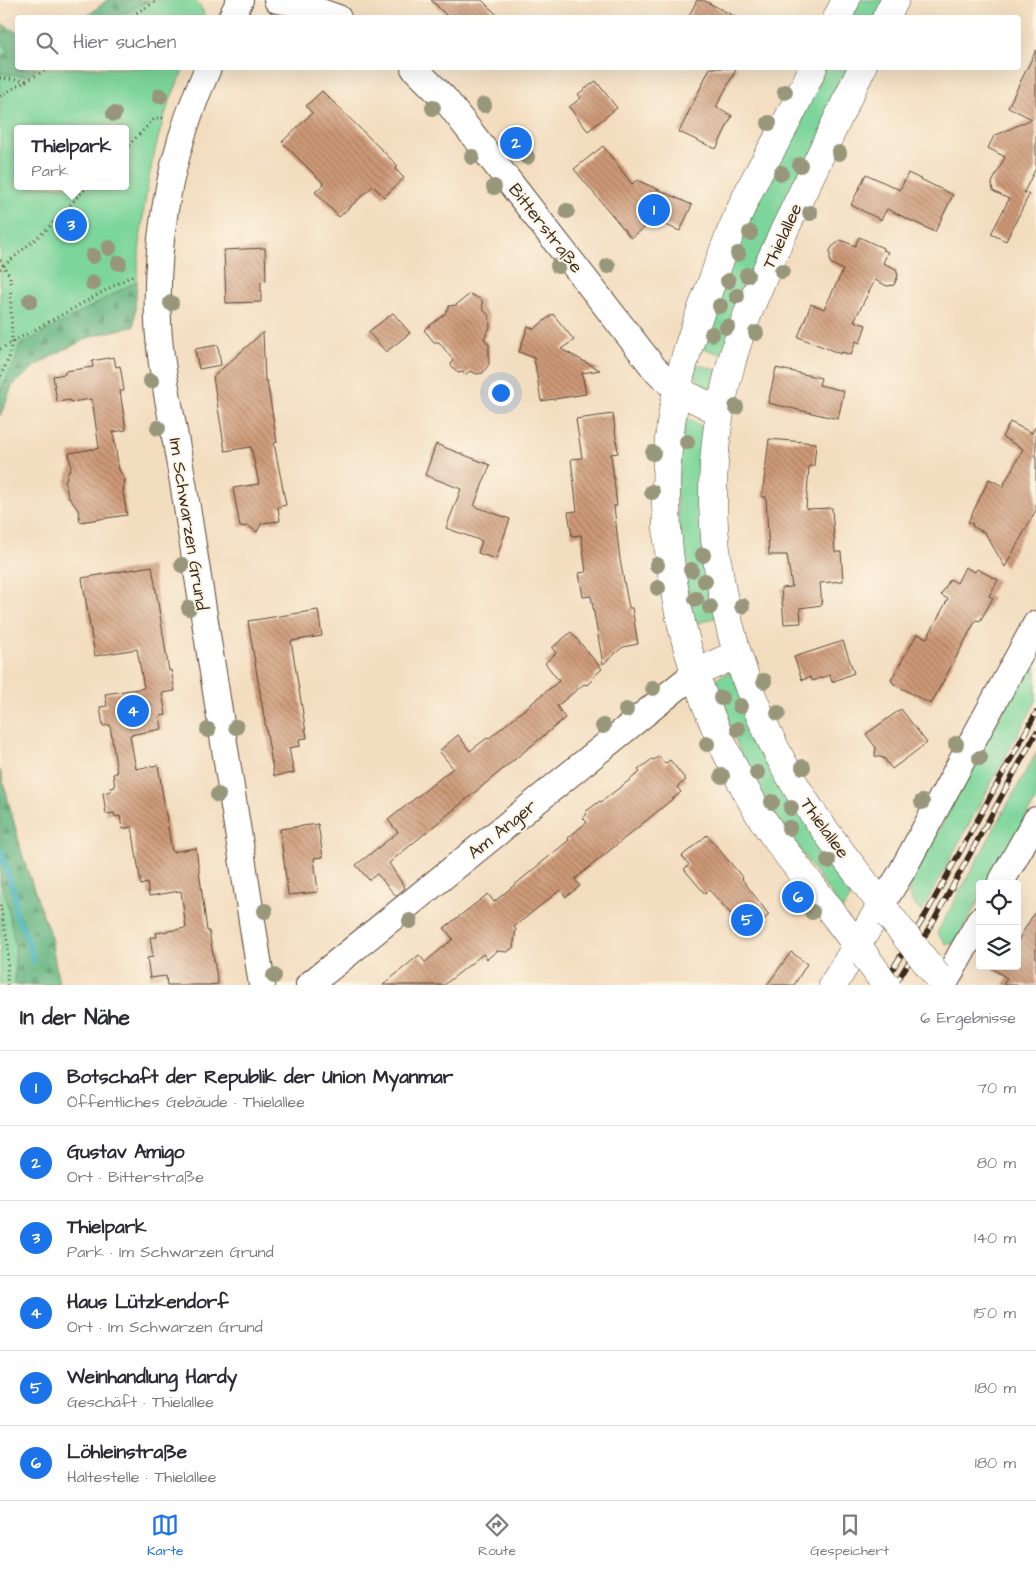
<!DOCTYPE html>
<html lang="de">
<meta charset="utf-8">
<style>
:root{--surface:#fff;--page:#f2f2f3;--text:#2b2b33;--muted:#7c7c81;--line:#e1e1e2;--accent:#1a73e8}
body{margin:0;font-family:"Architects Daughter",sans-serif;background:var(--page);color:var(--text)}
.controls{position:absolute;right:15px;bottom:15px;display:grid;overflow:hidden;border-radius:5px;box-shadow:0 5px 20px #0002}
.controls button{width:45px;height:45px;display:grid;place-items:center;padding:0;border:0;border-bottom:1px solid var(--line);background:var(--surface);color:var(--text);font:25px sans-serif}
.you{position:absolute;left:500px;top:392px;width:18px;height:18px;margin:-12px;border:4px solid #fff;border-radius:50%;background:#1a73e8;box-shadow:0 0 0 8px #1a73e833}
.badge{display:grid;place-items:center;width:32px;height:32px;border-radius:50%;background:var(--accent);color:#fff;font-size:16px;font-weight:700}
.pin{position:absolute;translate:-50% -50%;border:2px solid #fff;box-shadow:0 1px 5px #0006}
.popup{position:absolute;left:14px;top:125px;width:115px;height:65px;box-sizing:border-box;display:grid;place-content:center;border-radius:5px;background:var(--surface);filter:drop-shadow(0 1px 4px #0005);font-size:16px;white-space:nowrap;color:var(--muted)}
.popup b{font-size:19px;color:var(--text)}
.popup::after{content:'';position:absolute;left:50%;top:100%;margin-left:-10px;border:10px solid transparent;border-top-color:var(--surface)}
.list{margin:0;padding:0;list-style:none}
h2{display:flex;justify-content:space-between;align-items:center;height:65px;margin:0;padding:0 20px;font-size:21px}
h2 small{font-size:16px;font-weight:400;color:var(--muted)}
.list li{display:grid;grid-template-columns:32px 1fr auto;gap:15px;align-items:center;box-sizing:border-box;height:75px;padding:0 20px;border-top:1px solid var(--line)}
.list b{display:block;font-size:19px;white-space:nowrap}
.list p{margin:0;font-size:16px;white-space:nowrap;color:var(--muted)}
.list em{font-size:16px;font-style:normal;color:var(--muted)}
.icon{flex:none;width:28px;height:28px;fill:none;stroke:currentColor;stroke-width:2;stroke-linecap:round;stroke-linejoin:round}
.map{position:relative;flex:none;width:1036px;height:985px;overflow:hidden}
.search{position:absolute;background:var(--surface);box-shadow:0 5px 20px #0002;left:15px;right:15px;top:15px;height:55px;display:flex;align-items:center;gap:12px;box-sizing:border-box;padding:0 18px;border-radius:5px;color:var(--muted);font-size:19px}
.sheet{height:515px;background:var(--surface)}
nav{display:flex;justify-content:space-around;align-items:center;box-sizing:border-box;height:70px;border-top:1px solid var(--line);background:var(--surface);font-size:14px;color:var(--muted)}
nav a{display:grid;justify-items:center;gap:2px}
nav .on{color:var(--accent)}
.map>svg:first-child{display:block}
.green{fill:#7cd59a;stroke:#5c805c;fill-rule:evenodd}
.forest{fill:url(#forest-firs);stroke:#507050}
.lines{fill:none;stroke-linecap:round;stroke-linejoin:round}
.stream{stroke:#42b2bb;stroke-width:6}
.building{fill:url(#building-back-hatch)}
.minor-casing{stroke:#574536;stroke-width:28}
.major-casing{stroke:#574536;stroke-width:29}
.path{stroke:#574536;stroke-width:3;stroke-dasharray:1 4;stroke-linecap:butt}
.minor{stroke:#fff;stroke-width:26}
.major{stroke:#fff;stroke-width:28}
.rail-casing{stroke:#3b2a1e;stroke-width:5.5}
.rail{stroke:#fcf5e5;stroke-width:4;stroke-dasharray:11;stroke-linecap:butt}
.major-bridge-casing{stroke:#574536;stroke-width:29;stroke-linecap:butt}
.major-bridge{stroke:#fff;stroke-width:28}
.tree{fill:#98977b}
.labels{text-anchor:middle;stroke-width:4;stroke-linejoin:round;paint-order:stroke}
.street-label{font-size:18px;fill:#3b2a1e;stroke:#fcf5e5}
</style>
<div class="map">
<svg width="1036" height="985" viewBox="0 0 1036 985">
<defs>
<pattern id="forest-firs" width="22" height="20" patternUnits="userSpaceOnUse" patternTransform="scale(1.25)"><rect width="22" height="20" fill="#65b682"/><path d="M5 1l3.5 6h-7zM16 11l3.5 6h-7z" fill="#54946a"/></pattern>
<pattern id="building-back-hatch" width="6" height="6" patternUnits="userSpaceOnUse" patternTransform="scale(1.25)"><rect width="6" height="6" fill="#cd9977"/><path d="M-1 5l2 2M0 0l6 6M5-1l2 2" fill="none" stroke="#a87d61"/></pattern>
</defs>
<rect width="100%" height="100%" fill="#fcf5e5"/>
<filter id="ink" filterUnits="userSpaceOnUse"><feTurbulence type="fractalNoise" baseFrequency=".02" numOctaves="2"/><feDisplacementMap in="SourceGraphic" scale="10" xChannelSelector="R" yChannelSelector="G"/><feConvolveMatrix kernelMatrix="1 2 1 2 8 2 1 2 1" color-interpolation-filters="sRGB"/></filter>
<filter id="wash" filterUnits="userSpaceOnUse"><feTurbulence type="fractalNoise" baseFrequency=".0096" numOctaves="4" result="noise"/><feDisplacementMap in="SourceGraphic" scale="20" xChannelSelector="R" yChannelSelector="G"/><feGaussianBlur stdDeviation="1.12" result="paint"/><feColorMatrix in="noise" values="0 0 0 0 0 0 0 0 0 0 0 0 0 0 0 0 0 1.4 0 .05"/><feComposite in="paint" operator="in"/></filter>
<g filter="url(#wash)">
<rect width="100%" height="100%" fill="#f3ddbf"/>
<path class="green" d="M107,0H193C200,4 204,10 204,17L86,18Z
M857,0H886L877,17L849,18Z
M0,23L17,32L18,68H184C176,86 167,105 162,125C142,189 138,259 134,326L92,336L57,353L35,366L12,386L0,416ZM17,129H125V186H17Z
M824,68H853L724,355L699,347L739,241Z
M694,363L719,371L713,387H706L693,374Z
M685,419C692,418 702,426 706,432L717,617L692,625L685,592L676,493Z
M1036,649V701L921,912C914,903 905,896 910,884Z
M730,672L857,887L842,910L756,788L710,681Z
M1036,753V799L988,884H980V898L957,939L953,944H946L937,933Z
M0,770L24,861L51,938L59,985H0Z"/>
<path class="forest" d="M107,0H149L119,17H86Z
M0,23L17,32L18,68H38L26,76L0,73V57L9,52L0,38Z
M137,281L134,326L92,336L57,353L35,366L12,386L0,416V392L16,359L19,346Z
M0,770L24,861L51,938L59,985L15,984V946L7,902L0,879Z"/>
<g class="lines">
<path class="stream" d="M0,849L15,895L16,915L25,931L34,961"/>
</g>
<g id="blocks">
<path class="building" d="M431,0H482L500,18H449Z
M697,0H703L738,18H688Z
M1036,50V168L1024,192L1029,195L1006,241L991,234L1009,199L993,191L992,183L1005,157L988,148L994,136L1032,119L1008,107Z
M710,68H737L716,107L732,116L716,149L679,132Z
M596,81L617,108L588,131L569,107L581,98L578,94Z
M322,91L398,166L395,169L404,178L384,197L373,186L339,217L315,192L324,184L282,142L312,113L306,106Z
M603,146L632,184L637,180L692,205L680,231L654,220L631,238L574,169Z
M908,173L953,195L935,232L887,209L881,220L851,205L866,174L900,190Z
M859,237L883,248V250L888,252L883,263L896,269L898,276L894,285L887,286L875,280L854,321L866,325L860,343L856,341L851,355L842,352L841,354L798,337L811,304L824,309L843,270L830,263V251L832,247L841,240L855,246Z
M265,248L266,281L261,282V302L226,303L224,250Z
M470,294L482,300L483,309L489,316L490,327L484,339L489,345V364L483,373L477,374L470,371L465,375L463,372L458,373L451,365L453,360L439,342H434L424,330L445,314L449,306L456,305Z
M393,313L410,333L386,352L368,332Z
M553,314L574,340L561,349L600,370L582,373L586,394L541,401L534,358L519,352L528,326L534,329Z
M263,332L265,381H267L277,442L274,443L286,505L278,507L280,521L262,523L257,532L248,526L240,527L233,488L259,484L251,447L225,451L213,377Z
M218,345L221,365L199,369L195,349Z
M114,357L116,367L120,366L122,377L124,391H120L126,430L113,432L119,470L125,480L123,492L127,515L80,522L78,510L68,496L65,483L68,472L71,468L69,453L99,448L92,399L71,402L70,400L57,402L53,376L65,374V371L93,367L92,361Z
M776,368L821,378L819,385L844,391L838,419L768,403Z
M613,414L618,453L611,454L617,506H614L620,560L629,608H632L638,644L623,647L603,664L591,596L583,597L579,573L586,572L581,535L572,536L568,512L577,511L571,459L582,458L576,419Z
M1010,422L1032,433L1036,426V510L1005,567L985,533L972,526L973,524L968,522L989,479L1003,486L1023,449L1002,437Z
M769,439L816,443L814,466H809L806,509L832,508L835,552H841L843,581L820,583L822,605L800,608L801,623L784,624L781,588L792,587L787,555H769L766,497H762Z
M436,444L490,465L474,506L510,519L496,559L478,553L482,541L446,528L461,489L425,475Z
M152,566L169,671L171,670L175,691L162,693L166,715L160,716L162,729L130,735L136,769L158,765L172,852L196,848L207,931H209L218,984L209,985H167L166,976L150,978L147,958L153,957L150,937H157L156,933L186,928L181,891L149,896L147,883L141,885L132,827L122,829L120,816L115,817L114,813L106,814L103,793L111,791L110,788L115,787L113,774L117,773L110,725L103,726L100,707L107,706L105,694L144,688L137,649L95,656L82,578Z
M965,567L975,572L977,569L998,580L989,596L993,598L980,621L976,620L931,704L894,684L891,680L917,634L927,638L948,599L941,595L950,579L957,583Z
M318,610L322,636L291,641L307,738L299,739L300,746L289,748L294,773L274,776L248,621Z
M571,632L602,669L594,676V678L587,685L584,684L557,706L565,718L389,863L405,888L396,896L377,874L369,880L356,865L398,832L388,820L453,768L439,751L458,735L470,751L487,738L488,739L559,681L545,663L556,653L552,648Z
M843,641L854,673L832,682L830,675L812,681L810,677L802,680L794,657Z
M901,709L927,743L892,769L884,758L875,756L876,748L866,734Z
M659,756L665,764L670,760L686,780L677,787L681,792L575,879L580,886L566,897L560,890L514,927L516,929L513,948L507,952L497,951L487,959L483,954L444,985H383L419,955L425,962L453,939L444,928L488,894L494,902L569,840L568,838L587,822L583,818L587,814L585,812L600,801L601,802L640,772L638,770L652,759L654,760Z
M318,824L323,857L314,858L318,892L288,895L280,829Z
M707,835L743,878L742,879L769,915L744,935L730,918L733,916L709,890L705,894L684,869L689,865L682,856Z
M1036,910V985H1003L1007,978L988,966H1017V942Z
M791,952L807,964L794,985H767Z"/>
</g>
</g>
<g filter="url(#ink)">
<use href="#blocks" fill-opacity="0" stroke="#574536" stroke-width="1"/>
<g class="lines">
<defs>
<path id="minor" d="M277,0L295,3L338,18
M231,18L240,0
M208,68C171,149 155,234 158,323C160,365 170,407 177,448C186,497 193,547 201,596C221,726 242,855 262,985
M414,68L445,99L654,368L677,390
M1000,884L1036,820
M882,904L901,873L1036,624
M944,984L980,920
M309,985L695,673"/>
<path id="major" d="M837,18L846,0
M886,18L895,0
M813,68C804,86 795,106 785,125C774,146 761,167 750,189C736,218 724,248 713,279C699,315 685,352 677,390C646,533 683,682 755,807C771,835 792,860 812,886C830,909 847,933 865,956
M862,68C836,122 810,176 784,231C764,275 742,321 730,368C690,514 724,668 801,795C827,837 860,875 889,915
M677,390L719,411
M695,673L737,654
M833,985L882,904"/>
</defs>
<use href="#minor" class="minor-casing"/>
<use href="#major" class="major-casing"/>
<path class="path" d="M128,18L158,0
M0,78L27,81
M0,96L49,68
M125,149L155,118H164
M0,260L10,276L12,342L9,358L0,377
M0,269L46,230L88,186
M0,349L135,274
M0,905L8,945L7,985"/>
<use href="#minor" class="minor"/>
<use href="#major" class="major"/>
<defs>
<path id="rail" d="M883,985L926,914L1036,713
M895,985L933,922L1036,733"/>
</defs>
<use href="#rail" class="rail-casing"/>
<use href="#rail" class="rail"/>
<defs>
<path id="major-bridge" d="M889,915L937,976
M865,956L886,985"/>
</defs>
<use href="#major-bridge" class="major-bridge-casing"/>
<use href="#major-bridge" class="major-bridge"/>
</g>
<g class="tree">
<circle cx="785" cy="92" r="8"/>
<circle cx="160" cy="96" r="8"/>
<circle cx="484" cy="105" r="8"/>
<circle cx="433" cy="108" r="8"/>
<circle cx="114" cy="114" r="8"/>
<circle cx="769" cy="123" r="8"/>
<circle cx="839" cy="153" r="8"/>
<circle cx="472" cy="157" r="8"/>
<circle cx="527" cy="157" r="8"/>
<circle cx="800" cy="165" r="8"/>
<circle cx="781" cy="173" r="8"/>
<circle cx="494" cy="187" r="8"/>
<circle cx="567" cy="211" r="8"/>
<circle cx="810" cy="213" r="8"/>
<circle cx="750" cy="233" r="8"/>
<circle cx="109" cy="248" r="8"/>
<circle cx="738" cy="254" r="8"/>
<circle cx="93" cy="256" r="8"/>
<circle cx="119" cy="263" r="8"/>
<circle cx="558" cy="266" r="8"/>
<circle cx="608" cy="266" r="8"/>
<circle cx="782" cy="271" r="8"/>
<circle cx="747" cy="275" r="8"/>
<circle cx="728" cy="281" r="8"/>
<circle cx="93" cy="283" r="8"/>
<circle cx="737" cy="296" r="8"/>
<circle cx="30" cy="301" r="8"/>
<circle cx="171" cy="303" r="8"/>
<circle cx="720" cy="306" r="8"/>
<circle cx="727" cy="327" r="8"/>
<circle cx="756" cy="333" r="8"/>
<circle cx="712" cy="334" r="8"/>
<circle cx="151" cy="381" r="8"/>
<circle cx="736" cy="407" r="8"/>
<circle cx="158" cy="428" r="8"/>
<circle cx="687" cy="442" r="8"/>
<circle cx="653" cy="453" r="8"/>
<circle cx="652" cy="492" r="8"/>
<circle cx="703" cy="555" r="8"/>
<circle cx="182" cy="565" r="8"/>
<circle cx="657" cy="565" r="8"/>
<circle cx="691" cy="570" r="8"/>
<circle cx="705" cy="581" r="8"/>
<circle cx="658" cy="588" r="8"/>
<circle cx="696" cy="599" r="8"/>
<circle cx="742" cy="606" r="8"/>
<circle cx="710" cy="607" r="8"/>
<circle cx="189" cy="608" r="8"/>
<circle cx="764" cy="681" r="8"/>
<circle cx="653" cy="688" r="8"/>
<circle cx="721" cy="698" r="8"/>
<circle cx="740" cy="706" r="8"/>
<circle cx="626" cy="710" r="8"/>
<circle cx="778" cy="713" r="8"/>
<circle cx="603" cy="726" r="8"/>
<circle cx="236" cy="727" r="8"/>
<circle cx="738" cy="729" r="8"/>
<circle cx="208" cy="730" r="8"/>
<circle cx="707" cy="744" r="8"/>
<circle cx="956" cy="744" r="8"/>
<circle cx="980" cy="758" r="8"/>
<circle cx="803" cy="767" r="8"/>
<circle cx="757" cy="773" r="8"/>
<circle cx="722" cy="776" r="8"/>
<circle cx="218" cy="795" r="8"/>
<circle cx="772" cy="802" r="8"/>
<circle cx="922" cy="802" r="8"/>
<circle cx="791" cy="808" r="8"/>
<circle cx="789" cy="828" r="8"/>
<circle cx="828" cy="861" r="8"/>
<circle cx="265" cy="911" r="8"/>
<circle cx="812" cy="912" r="8"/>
<circle cx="410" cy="921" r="8"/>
<circle cx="274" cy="976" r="8"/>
</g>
</g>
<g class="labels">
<g class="street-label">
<text transform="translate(546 228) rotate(52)" y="6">Bitterstraße</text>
<text transform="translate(782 236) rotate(-65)" y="6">Thielallee</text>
<text transform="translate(189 524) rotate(81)" y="6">Im Schwarzen Grund</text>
<text transform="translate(825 828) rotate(54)" y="6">Thielallee</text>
<text transform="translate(502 829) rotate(-39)" y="6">Am Anger</text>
</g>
</g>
</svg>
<div class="controls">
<button><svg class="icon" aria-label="locate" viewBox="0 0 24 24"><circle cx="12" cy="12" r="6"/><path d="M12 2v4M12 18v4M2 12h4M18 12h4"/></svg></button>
<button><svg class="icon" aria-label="layers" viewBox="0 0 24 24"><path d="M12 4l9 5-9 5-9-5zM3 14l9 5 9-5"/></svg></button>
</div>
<div class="you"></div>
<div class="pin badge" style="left:654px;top:210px">1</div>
<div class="pin badge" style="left:516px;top:143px">2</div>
<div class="pin badge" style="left:71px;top:225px">3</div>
<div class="popup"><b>Thielpark</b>Park</div>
<div class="pin badge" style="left:133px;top:711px">4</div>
<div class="pin badge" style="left:747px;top:920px">5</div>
<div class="pin badge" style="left:798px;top:897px">6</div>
<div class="search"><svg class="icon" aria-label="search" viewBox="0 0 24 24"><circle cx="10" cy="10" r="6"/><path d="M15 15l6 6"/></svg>Hier suchen</div>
</div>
<section class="sheet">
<h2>In der Nähe<small>6 Ergebnisse</small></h2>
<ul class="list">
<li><span class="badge">1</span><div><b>Botschaft der Republik der Union Myanmar</b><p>Öffentliches Gebäude · Thielallee</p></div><em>70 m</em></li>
<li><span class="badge">2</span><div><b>Gustav Amigo</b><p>Ort · Bitterstraße</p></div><em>80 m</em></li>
<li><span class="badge">3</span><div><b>Thielpark</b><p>Park · Im Schwarzen Grund</p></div><em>140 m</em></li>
<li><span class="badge">4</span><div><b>Haus Lützkendorf</b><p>Ort · Im Schwarzen Grund</p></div><em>150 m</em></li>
<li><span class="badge">5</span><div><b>Weinhandlung Hardy</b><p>Geschäft · Thielallee</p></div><em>180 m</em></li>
<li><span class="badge">6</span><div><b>Löhleinstraße</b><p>Haltestelle · Thielallee</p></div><em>180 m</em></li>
</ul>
</section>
<nav>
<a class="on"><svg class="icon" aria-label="map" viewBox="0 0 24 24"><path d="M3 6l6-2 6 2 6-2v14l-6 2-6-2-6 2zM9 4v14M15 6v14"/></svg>Karte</a>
<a><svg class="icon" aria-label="directions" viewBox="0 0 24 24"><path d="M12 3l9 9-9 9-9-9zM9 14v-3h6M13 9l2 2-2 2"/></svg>Route</a>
<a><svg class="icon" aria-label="saved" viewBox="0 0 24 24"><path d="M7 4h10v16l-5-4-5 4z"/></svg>Gespeichert</a>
</nav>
